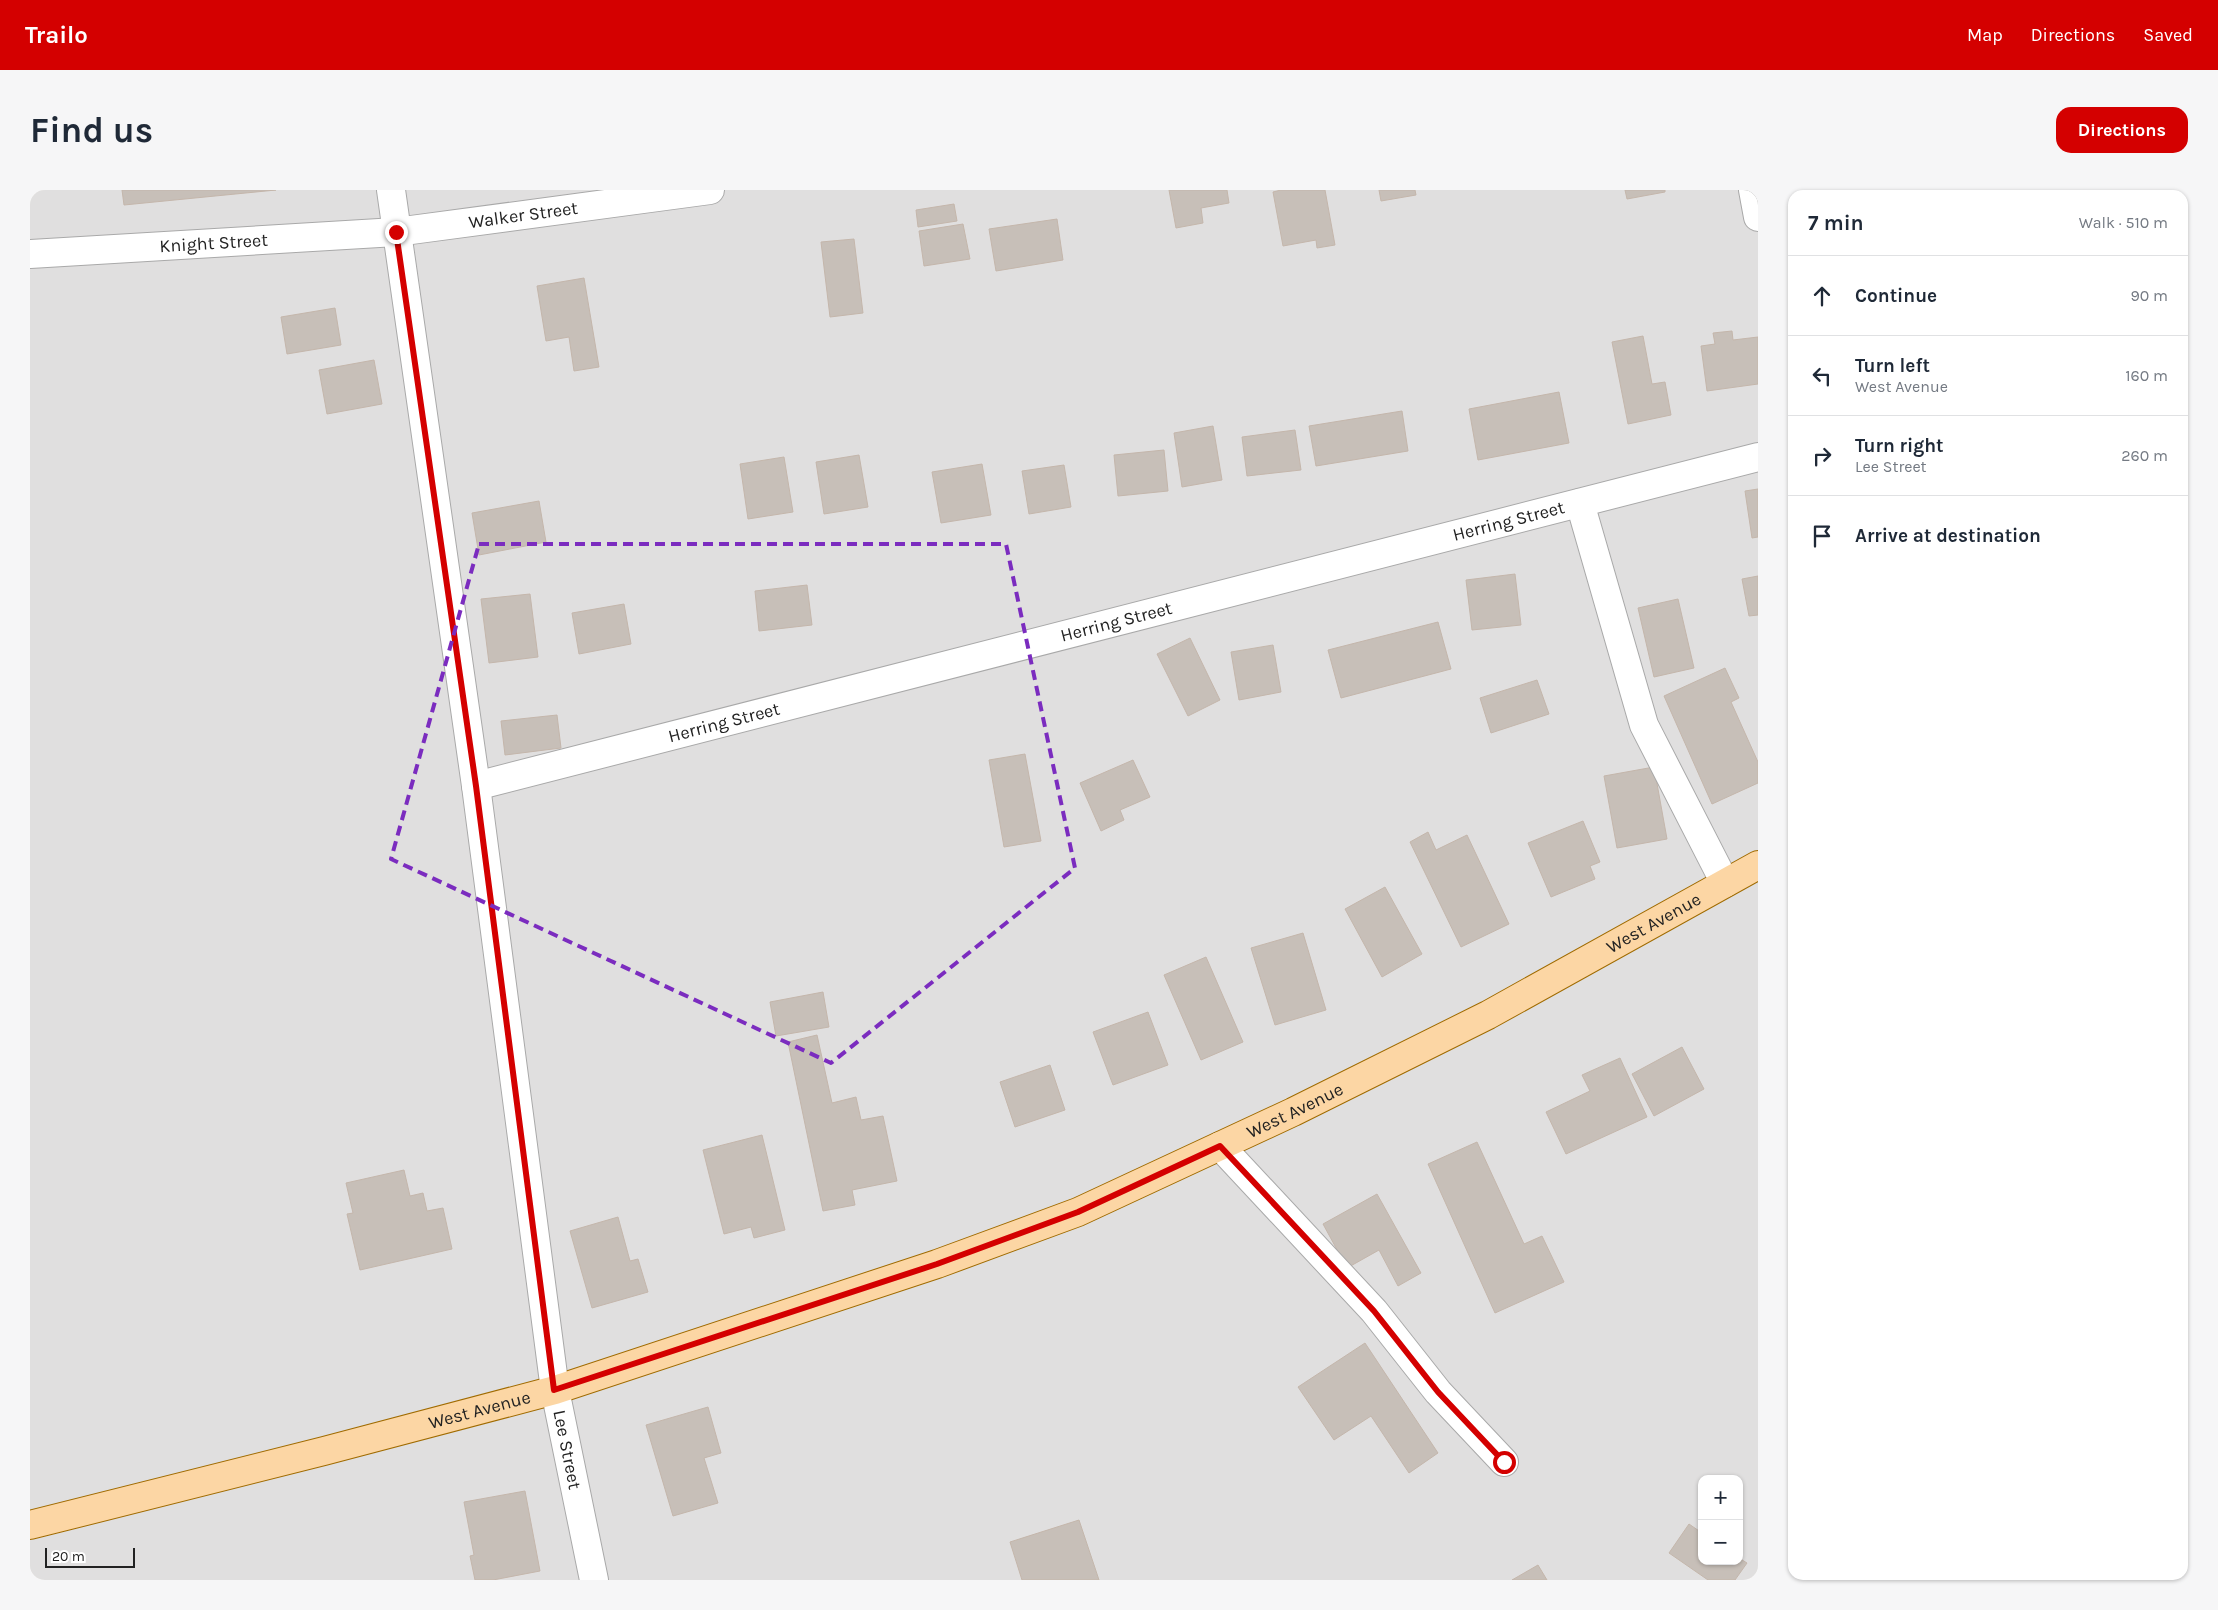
<!DOCTYPE html>
<meta charset="utf-8">
<style>
:root{--surface:#fff;--page:#f6f6f7;--text:#1f2937;--muted:#747a83;--line:#e0e1e3;--accent:#d40000}
body{margin:0;font-family:Karla,sans-serif;background:var(--page);color:var(--text)}
.controls{position:absolute;right:15px;bottom:15px;display:grid;overflow:hidden;border-radius:10px;box-shadow:0 1px 4px #0004}
.controls button{width:45px;height:45px;display:grid;place-items:center;padding:0;border:0;border-bottom:1px solid var(--line);background:var(--surface);color:var(--text);font:25px sans-serif}
.scale{position:absolute;left:15px;bottom:12px;width:90px;box-sizing:border-box;padding-left:5px;border:2px solid #222;border-top:0;font-size:14px;line-height:18px;white-space:nowrap;color:#222;-webkit-text-stroke:4px #fff;paint-order:stroke}
.stop{position:absolute;width:15px;height:15px;margin:-11px;border:4px solid #d40000;border-radius:50%;background:#fff}
.stop.end{background:#d40000;border-color:#fff;box-shadow:0 1px 5px #0008}
.list{margin:0;padding:0;list-style:none}
h2{display:flex;justify-content:space-between;align-items:center;height:65px;margin:0;padding:0 20px;font-size:21px}
h2 small{font-size:16px;font-weight:400;color:var(--muted)}
.list li{display:grid;grid-template-columns:32px 1fr auto;gap:15px;align-items:center;box-sizing:border-box;height:80px;padding:0 20px;border-top:1px solid var(--line)}
.list b{display:block;font-size:19px;white-space:nowrap}
.list p{margin:0;font-size:16px;white-space:nowrap;color:var(--muted)}
.list em{font-size:16px;font-style:normal;color:var(--muted)}
.icon{flex:none;width:28px;height:28px;fill:none;stroke:currentColor;stroke-width:2;stroke-linecap:round;stroke-linejoin:round}
.map{position:relative;flex:none;width:1728px;height:1390px;overflow:hidden;border-radius:15px}
header{display:flex;align-items:center;gap:30px;box-sizing:border-box;height:70px;padding:0 25px;background:var(--accent);color:#fff}
header strong{font-size:24px}
nav{display:flex;gap:28px;margin-inline-start:auto;font-size:18px}
.intro{display:flex;align-items:center;justify-content:space-between;box-sizing:border-box;height:120px;padding:0 30px}
h1{margin:0;font-size:35px}
.button{padding:12px 22px;border-radius:15px;background:var(--accent);color:#fff;font-size:18px;font-weight:700}
main{display:flex;gap:30px;padding:0 30px}
aside{flex:1;background:var(--surface);border-radius:15px;box-shadow:0 1px 4px #0004}
.map>svg:first-child{display:block}
.residential{fill:#e0dfdf;fill-rule:evenodd}
.building{fill:#c7bfb8;stroke:#c4b6ab}
.lines{fill:none;stroke-linecap:round;stroke-linejoin:round}
.minor-casing{stroke:#a9a9a9;stroke-width:30}
.major-casing{stroke:#a06b00;stroke-width:30}
.minor{stroke:#fff;stroke-width:28}
.major{stroke:#fcd6a4;stroke-width:28}
.route{stroke:#d40000;stroke-width:6}
.marked{fill:none;stroke:#7b2cbf;stroke-width:4;stroke-dasharray:10 6;stroke-linejoin:round}
.labels{text-anchor:middle;stroke-width:4.5;stroke-linejoin:round;paint-order:stroke}
.street-label{font-size:18px;fill:#222;stroke:#fff}
</style>
<header>
<strong>Trailo</strong>
<nav><a>Map</a><a>Directions</a><a>Saved</a></nav>
</header>
<div class="intro"><h1>Find us</h1><a class="button">Directions</a></div>
<main>
<div class="map">
<svg width="1728" height="1390" viewBox="0 0 1728 1390">
<rect width="100%" height="100%" fill="#f2efe9"/>
<path class="residential" d="M0,0H1728V1390H0ZM1672,1289H1709V1371H1672Z"/>
<path class="building" d="M92,0H246L94,15Z
M1139,0H1197L1199,13L1171,18L1173,33L1146,38Z
M1251,0H1295L1305,55L1287,58L1286,50L1253,56L1243,2Z
M1349,0H1385L1386,5L1351,11Z
M1595,0H1635V2L1597,9Z
M924,14L927,31L888,37L886,20Z
M1027,29L1033,70L966,81L959,39Z
M933,34L940,69L894,76L889,41Z
M824,49L833,123L800,127L791,52Z
M554,88L569,177L544,181L539,147L516,151L507,96Z
M305,118L311,155L257,164L251,127Z
M1702,141L1703,150L1728,147V194L1677,201L1671,156L1685,154L1683,143Z
M1613,146L1622,194L1635,192L1641,225L1598,234L1582,152Z
M344,170L352,214L297,224L289,180Z
M1529,202L1539,253L1448,270L1439,219Z
M1372,221L1378,261L1286,276L1279,236Z
M1183,236L1192,290L1152,297L1144,243Z
M1265,240L1271,280L1217,286L1212,247Z
M1134,260L1138,301L1088,306L1084,265Z
M829,265L838,317L794,324L786,272Z
M754,267L763,322L718,329L710,274Z
M952,274L961,325L911,333L902,282Z
M1034,275L1041,317L999,324L992,281Z
M1728,299V347L1722,348L1715,301Z
M509,311L516,352L449,365L442,323Z
M1485,384L1491,435L1442,440L1436,390Z
M1728,386V425L1719,426L1712,389Z
M777,395L782,435L729,441L725,401Z
M500,404L508,467L459,473L451,409Z
M1648,409L1664,478L1624,487L1608,418Z
M594,414L601,454L549,464L542,423Z
M1408,432L1421,479L1311,508L1298,460Z
M1160,448L1190,510L1158,526L1127,464Z
M1243,455L1251,502L1209,510L1201,462Z
M1695,478L1709,508L1701,512L1728,572V593L1682,614L1634,506Z
M1507,490L1519,524L1461,543L1450,508Z
M527,525L531,558L475,565L471,531Z
M995,564L1011,651L974,657L959,570Z
M1103,570L1120,607L1090,620L1094,630L1071,641L1050,593Z
M1624,577L1637,649L1587,658L1574,586Z
M1553,631L1570,672L1560,676L1565,689L1521,707L1498,653Z
M1398,642L1406,660L1437,645L1479,734L1431,757L1380,652Z
M1355,697L1392,764L1352,787L1315,719Z
M1273,743L1296,820L1245,835L1221,758Z
M1176,767L1213,852L1171,870L1134,785Z
M793,802L799,837L746,846L740,812Z
M1118,822L1138,875L1083,895L1063,842Z
M787,845L802,913L826,907L831,930L853,926L867,991L822,1000L825,1015L793,1021L758,852Z
M1652,857L1674,899L1624,926L1602,884Z
M1590,868L1617,927L1536,964L1516,922L1560,901L1552,885Z
M1020,875L1035,920L985,937L970,892Z
M732,945L755,1040L724,1048L721,1037L694,1044L673,960Z
M1447,952L1494,1054L1512,1046L1534,1092L1465,1123L1398,974Z
M374,980L380,1006L393,1003L397,1021L413,1018L422,1059L330,1080L317,1024L323,1023L316,993Z
M1347,1004L1391,1083L1368,1096L1349,1060L1317,1078L1293,1034Z
M588,1027L600,1071L608,1069L618,1102L562,1118L540,1041Z
M1335,1153L1408,1263L1379,1283L1341,1226L1304,1250L1268,1197Z
M678,1217L691,1263L674,1268L688,1313L643,1326L616,1235Z
M495,1301L510,1381L463,1390H445L440,1366L444,1365L434,1312Z
M1049,1330L1069,1390H992L980,1352Z
M1659,1334L1672,1343V1371H1709V1368L1717,1373L1705,1390H1678L1639,1363Z
M1508,1375L1517,1390H1482Z"/>
<g class="lines">
<defs>
<g id="minor">
<path id="s1" d="M361,0L446,596L525,1200L564,1390"/>
<path d="M1723,0L1728,27"/>
<path id="s2" d="M0,64L366,42L680,0"/>
<path d="M1550,313L1614,535L1695,693"/>
<path id="s3" d="M446,596L1728,267"/>
<path d="M1190,956L1344,1121L1408,1202L1474,1272"/>
</g>
<g id="major">
<path id="s4" d="M0,1335L294,1261L525,1200L907,1074L1048,1022L1263,922L1458,825L1728,675"/>
</g>
</defs>
<use href="#minor" class="minor-casing"/>
<use href="#major" class="major-casing"/>
<use href="#minor" class="minor"/>
<use href="#major" class="major"/>
</g>
<g class="lines">
<path class="route" d="M366,42L446,596L524,1200L907,1074L1048,1022L1190,956L1344,1121L1408,1202L1474,1272"/>
</g>
<path class="marked" d="M449,354H976L1045,678L801,873L361,669Z"/>
<g class="labels">
<g class="street-label">
<text dy="6" stroke="none"><textPath href="#s2" startOffset="495">Walker Street</textPath></text>
<text dy="6" stroke="none"><textPath href="#s2" startOffset="184">Knight Street</textPath></text>
<text dy="6" stroke="none"><textPath href="#s3" startOffset="1066">Herring Street</textPath></text>
<text dy="6" stroke="none"><textPath href="#s3" startOffset="661">Herring Street</textPath></text>
<text dy="6" stroke="none"><textPath href="#s3" startOffset="256">Herring Street</textPath></text>
<text dy="6" stroke="none"><textPath href="#s4" startOffset="1739">West Avenue</textPath></text>
<text dy="6" stroke="none"><textPath href="#s4" startOffset="1334">West Avenue</textPath></text>
<text dy="6" stroke="none"><textPath href="#s4" startOffset="464">West Avenue</textPath></text>
<text dy="6" stroke="none"><textPath href="#s1" startOffset="1272">Lee Street</textPath></text>
</g>
</g>
</svg>
<div class="controls">
<button>+</button>
<button>−</button>
</div>
<div class="scale">20 m</div>
<div class="stop" style="left:1474px;top:1272px"></div>
<div class="stop end" style="left:366px;top:42px"></div>
</div>
<aside>
<h2>7 min<small>Walk · 510 m</small></h2>
<ul class="list">
<li><svg class="icon" aria-label="ahead" viewBox="0 0 24 24"><path d="M12 20V5M6 11l6-6 6 6"/></svg><div><b>Continue</b></div><em>90 m</em></li>
<li><svg class="icon" aria-label="left" viewBox="0 0 24 24"><path d="M17 20v-9H6M10 6l-5 5 5 5"/></svg><div><b>Turn left</b><p>West Avenue</p></div><em>160 m</em></li>
<li><svg class="icon" aria-label="right" viewBox="0 0 24 24"><path d="M7 20v-9h11M14 6l5 5-5 5"/></svg><div><b>Turn right</b><p>Lee Street</p></div><em>260 m</em></li>
<li><svg class="icon" aria-label="arrive" viewBox="0 0 24 24"><path d="M6 21V4h12l-3 4 3 4H6"/></svg><div><b>Arrive at destination</b></div></li>
</ul>
</aside>
</main>
